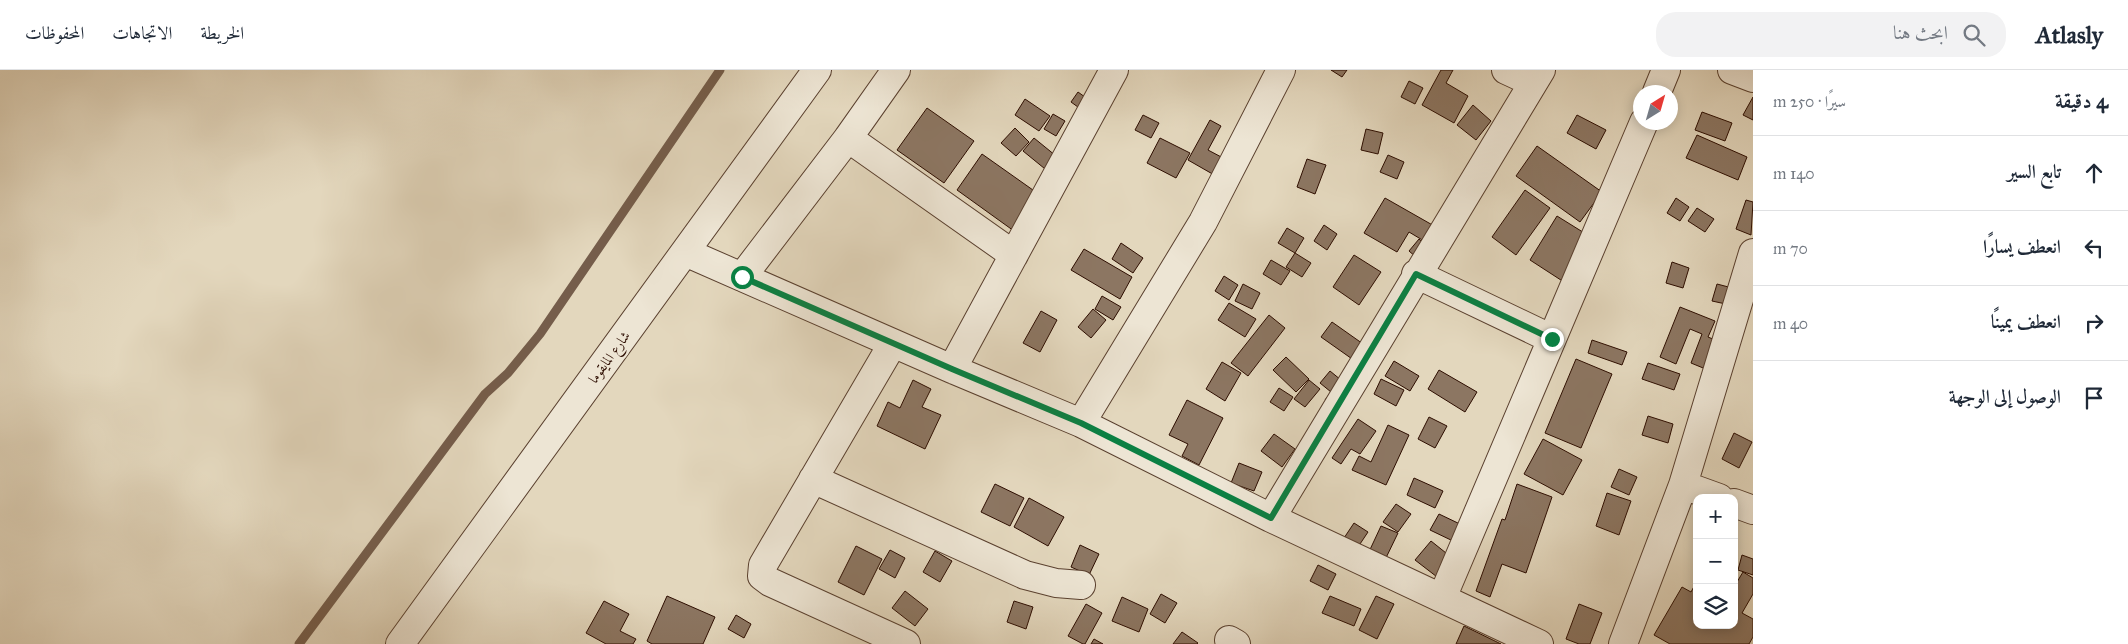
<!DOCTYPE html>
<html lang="ar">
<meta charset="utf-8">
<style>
:root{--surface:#fff;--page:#f2f2f3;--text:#1f2937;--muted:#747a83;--line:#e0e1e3}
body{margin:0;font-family:"IM FELL Great Primer",Amiri,serif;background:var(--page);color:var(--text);direction:rtl}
.controls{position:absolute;right:15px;bottom:15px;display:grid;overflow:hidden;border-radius:10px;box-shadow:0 2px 12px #0003}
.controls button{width:45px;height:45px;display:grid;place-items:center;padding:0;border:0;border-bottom:1px solid var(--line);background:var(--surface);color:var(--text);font:25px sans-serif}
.compass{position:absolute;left:1633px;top:15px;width:45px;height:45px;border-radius:50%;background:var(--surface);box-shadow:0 2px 12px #0003;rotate:37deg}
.stop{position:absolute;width:15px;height:15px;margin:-11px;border:4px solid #0b8043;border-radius:50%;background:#fff}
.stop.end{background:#0b8043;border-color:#fff;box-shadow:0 1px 5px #0008}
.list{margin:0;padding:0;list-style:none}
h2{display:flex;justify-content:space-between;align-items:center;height:65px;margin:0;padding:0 20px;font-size:21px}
h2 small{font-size:16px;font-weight:400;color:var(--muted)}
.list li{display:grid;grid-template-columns:32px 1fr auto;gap:15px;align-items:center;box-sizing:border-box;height:75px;padding:0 20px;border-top:1px solid var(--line)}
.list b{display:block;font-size:19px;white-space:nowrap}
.list em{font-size:16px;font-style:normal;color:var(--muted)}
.icon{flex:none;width:28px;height:28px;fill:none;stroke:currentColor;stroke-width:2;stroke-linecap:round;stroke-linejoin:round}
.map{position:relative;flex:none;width:1753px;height:574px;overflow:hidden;direction:ltr}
header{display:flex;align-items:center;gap:30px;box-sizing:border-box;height:70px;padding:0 25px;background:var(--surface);border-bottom:1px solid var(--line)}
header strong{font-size:24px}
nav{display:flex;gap:28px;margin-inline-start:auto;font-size:18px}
.search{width:350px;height:45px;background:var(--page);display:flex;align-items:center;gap:12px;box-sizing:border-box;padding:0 18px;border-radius:20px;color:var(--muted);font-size:19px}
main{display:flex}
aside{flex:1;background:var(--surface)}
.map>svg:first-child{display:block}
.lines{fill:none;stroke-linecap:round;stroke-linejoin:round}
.stream{stroke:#755d4b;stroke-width:9}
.building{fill:#8c7662;stroke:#2d0d00}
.minor-casing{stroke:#5a402f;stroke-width:30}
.minor{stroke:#ede5d4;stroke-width:28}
.route{stroke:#0b8043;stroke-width:6}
.labels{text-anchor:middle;stroke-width:4.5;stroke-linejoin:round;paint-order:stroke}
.street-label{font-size:14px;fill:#2d0d00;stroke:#ede5d4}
</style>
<header>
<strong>Atlasly</strong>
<div class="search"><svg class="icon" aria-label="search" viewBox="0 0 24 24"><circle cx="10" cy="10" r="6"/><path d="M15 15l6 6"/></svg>ابحث هنا</div>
<nav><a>الخريطة</a><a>الاتجاهات</a><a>المحفوظات</a></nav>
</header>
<main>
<aside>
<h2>4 دقيقة<small>سيرًا · 250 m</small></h2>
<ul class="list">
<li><svg class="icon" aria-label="ahead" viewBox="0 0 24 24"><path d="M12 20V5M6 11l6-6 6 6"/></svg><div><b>تابع السير</b></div><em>140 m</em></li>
<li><svg class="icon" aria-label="left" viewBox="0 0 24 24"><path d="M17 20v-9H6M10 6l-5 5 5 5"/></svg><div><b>انعطف يسارًا</b></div><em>70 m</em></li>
<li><svg class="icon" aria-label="right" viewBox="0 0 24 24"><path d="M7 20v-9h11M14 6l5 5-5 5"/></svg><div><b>انعطف يمينًا</b></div><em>40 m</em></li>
<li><svg class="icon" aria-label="arrive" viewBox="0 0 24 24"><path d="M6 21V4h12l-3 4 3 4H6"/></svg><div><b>الوصول إلى الوجهة</b></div></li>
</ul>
</aside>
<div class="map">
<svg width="1753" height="574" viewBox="0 0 1753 574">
<rect width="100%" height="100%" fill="#e3d7bd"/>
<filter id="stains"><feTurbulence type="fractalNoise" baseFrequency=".004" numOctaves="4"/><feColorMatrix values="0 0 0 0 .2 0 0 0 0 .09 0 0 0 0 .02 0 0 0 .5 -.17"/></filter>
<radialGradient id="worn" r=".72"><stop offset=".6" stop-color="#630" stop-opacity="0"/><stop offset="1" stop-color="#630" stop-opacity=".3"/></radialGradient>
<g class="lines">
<path class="stream" d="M299,574L485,324L508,303L540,264L720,0"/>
</g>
<path class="building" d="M1331,0H1347L1342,7Z
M1441,0H1453L1446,13L1468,26L1454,53L1422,35Z
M1409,11L1423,18L1415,34L1401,27Z
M1078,22L1096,35L1089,45L1071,32Z
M1753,27V50L1743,45Z
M1025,29L1050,46L1039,61L1015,45Z
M1473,35L1491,51L1476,70L1457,55Z
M927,38L974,71L944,113L897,80Z
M1702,42L1732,53L1725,71L1695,60Z
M1053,44L1065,51L1056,66L1044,59Z
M1143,45L1159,53L1151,68L1135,60Z
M1577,45L1606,60L1596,79L1567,63Z
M1210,50L1221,56L1208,80L1225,89L1216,106L1188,90Z
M1015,58L1029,72L1016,86L1001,73Z
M1366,59L1383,63L1378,84L1361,80Z
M1697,65L1747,87L1738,110L1686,88Z
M1034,68L1061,90L1050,103L1023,81Z
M1160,68L1190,83L1176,108L1147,93Z
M1537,76L1602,122L1580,152L1516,106Z
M982,84L1040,125L1014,161L957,120Z
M1388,85L1404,92L1397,109L1380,102Z
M1307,89L1326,95L1315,124L1297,117Z
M1525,120L1550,138L1516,185L1492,167Z
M1385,128L1443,161L1434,177L1409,162L1397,182L1364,163Z
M1676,128L1689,137L1680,151L1667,143Z
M1746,130L1753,132L1751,165L1736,159Z
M1697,138L1714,149L1705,162L1688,151Z
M1557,146L1594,169L1567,214L1530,190Z
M1324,155L1337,164L1327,180L1314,171Z
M1287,158L1304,168L1295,183L1278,173Z
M1419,169L1434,183L1424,194L1409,181Z
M1121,173L1143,188L1133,203L1112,189Z
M1084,179L1132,207L1120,229L1071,200Z
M1295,183L1311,193L1302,207L1286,197Z
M1354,185L1381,202L1359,235L1333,217Z
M1271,190L1290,201L1281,215L1263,204Z
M1672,192L1689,198L1683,218L1666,213Z
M1224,206L1238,215L1229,230L1215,221Z
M1243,214L1260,223L1252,239L1235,231Z
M1717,214L1740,220L1735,236L1712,231Z
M1102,226L1121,237L1113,250L1095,239Z
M1229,233L1256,249L1245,267L1218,250Z
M1680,237L1715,251L1708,267L1720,272L1708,300L1691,293L1702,264L1690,259L1676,294L1660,287Z
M1093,239L1106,250L1091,268L1078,257Z
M1041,241L1057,250L1040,282L1023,273Z
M1269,245L1285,258L1248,306L1231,293Z
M1332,252L1366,276L1355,291L1321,267Z
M1592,270L1627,282L1622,295L1588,283Z
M1286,287L1309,309L1296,322L1273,300Z
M1576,289L1612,304L1581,378L1545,363Z
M1394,291L1419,306L1410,321L1385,306Z
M1222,292L1241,303L1225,331L1206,319Z
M1648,293L1680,304L1674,320L1642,309Z
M1439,300L1477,322L1465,342L1428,319Z
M1330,301L1352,319L1336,339L1325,330L1331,322L1320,313Z
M1381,309L1404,320L1396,336L1374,324Z
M913,310L931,319L922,337L941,345L925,379L877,356L888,332L900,338Z
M1309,310L1320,319L1305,337L1294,329Z
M1279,318L1293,327L1284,341L1270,332Z
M1187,330L1223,348L1199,395L1182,386L1188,374L1169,365Z
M1648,346L1673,354L1668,373L1642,365Z
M1429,347L1447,356L1435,378L1418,369Z
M1358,349L1376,361L1360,384L1351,379L1341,394L1332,388Z
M1388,355L1409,365L1386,415L1352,400L1359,386L1371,392Z
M1734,363L1752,372L1739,398L1722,389Z
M1274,364L1295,379L1282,397L1261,381Z
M1543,369L1582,390L1563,425L1524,404Z
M1239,393L1262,402L1254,421L1231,413Z
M1619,399L1637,407L1629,425L1611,417Z
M1414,408L1443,421L1435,438L1407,425Z
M995,414L1024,428L1010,456L981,442Z
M1517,414L1552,427L1526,503L1502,494L1490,527L1476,521L1502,449L1505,450Z
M1607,423L1631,431L1619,465L1596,456Z
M1029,428L1064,447L1048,476L1014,457Z
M1396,434L1411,444L1398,462L1383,452Z
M1439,444L1462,455L1453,471L1430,460Z
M1354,453L1368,462L1356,480L1342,471Z
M1381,456L1398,463L1383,494L1367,486Z
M1431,471L1456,491L1441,510L1415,490Z
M1080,475L1099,484L1089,505L1071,497Z
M856,476L882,489L864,525L838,512Z
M890,480L905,488L895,508L879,499Z
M935,481L952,491L940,512L923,502Z
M1742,485L1753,489V505L1738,500Z
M1318,495L1336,504L1328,520L1310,511Z
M1743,502L1753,508V524L1742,543L1753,549V567L1749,574H1670L1654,565L1682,517L1691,522L1697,511V555H1734V517Z
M905,521L928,539L915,556L892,538Z
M1161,524L1177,533L1165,553L1150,544Z
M667,526L715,547L703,574H652L647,571Z
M1330,526L1361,539L1354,556L1322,543Z
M1376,526L1394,534L1377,569L1359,560Z
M1122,527L1148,539L1139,562L1112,551Z
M604,531L629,544L620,561L636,569L633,574H606L586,563Z
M1014,531L1033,537L1026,559L1007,552Z
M1086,534L1102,543L1085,574H1083L1068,566Z
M1579,534L1602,543L1590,574H1579L1566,569Z
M736,545L751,554L744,568L728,559Z
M1464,556L1501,574H1456Z
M1182,562L1198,573L1197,574H1173Z
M1094,569L1103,574H1091Z"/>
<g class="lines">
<defs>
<path id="minor" d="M1506,0L1532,12
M1732,0L1753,8
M1657,22L1666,0
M848,68L1014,185
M685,182L952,299L1081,353L1271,448L1539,574
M1416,204L1552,269
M742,207L848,68L896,0
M893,273L763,495L762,506L770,512L906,574
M952,299L1114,0
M1081,353L1203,152L1281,0
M813,409L1025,505L1056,513L1081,515
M1683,415L1719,428
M1734,433L1753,440
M1271,448L1541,0
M1442,528L1644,52
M1229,570L1236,574
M400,574L817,0
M1623,574L1683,415L1753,183"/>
</defs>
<use href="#minor" class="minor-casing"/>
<use href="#minor" class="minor"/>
</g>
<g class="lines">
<path class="route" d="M742,207L952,299L1081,353L1271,448L1416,204L1552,269"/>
</g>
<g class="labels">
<g class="street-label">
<text transform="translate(609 287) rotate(-54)" y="5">شارع المايقوما</text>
</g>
</g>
<rect width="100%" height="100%" filter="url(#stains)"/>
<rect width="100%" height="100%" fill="url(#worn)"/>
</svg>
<div class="controls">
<button>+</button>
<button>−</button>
<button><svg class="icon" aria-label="layers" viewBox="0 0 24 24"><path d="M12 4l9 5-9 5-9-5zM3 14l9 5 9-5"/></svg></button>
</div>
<svg class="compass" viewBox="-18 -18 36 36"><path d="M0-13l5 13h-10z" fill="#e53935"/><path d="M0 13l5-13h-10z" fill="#747a83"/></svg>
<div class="stop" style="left:742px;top:207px"></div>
<div class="stop end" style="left:1552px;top:269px"></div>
</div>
</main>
